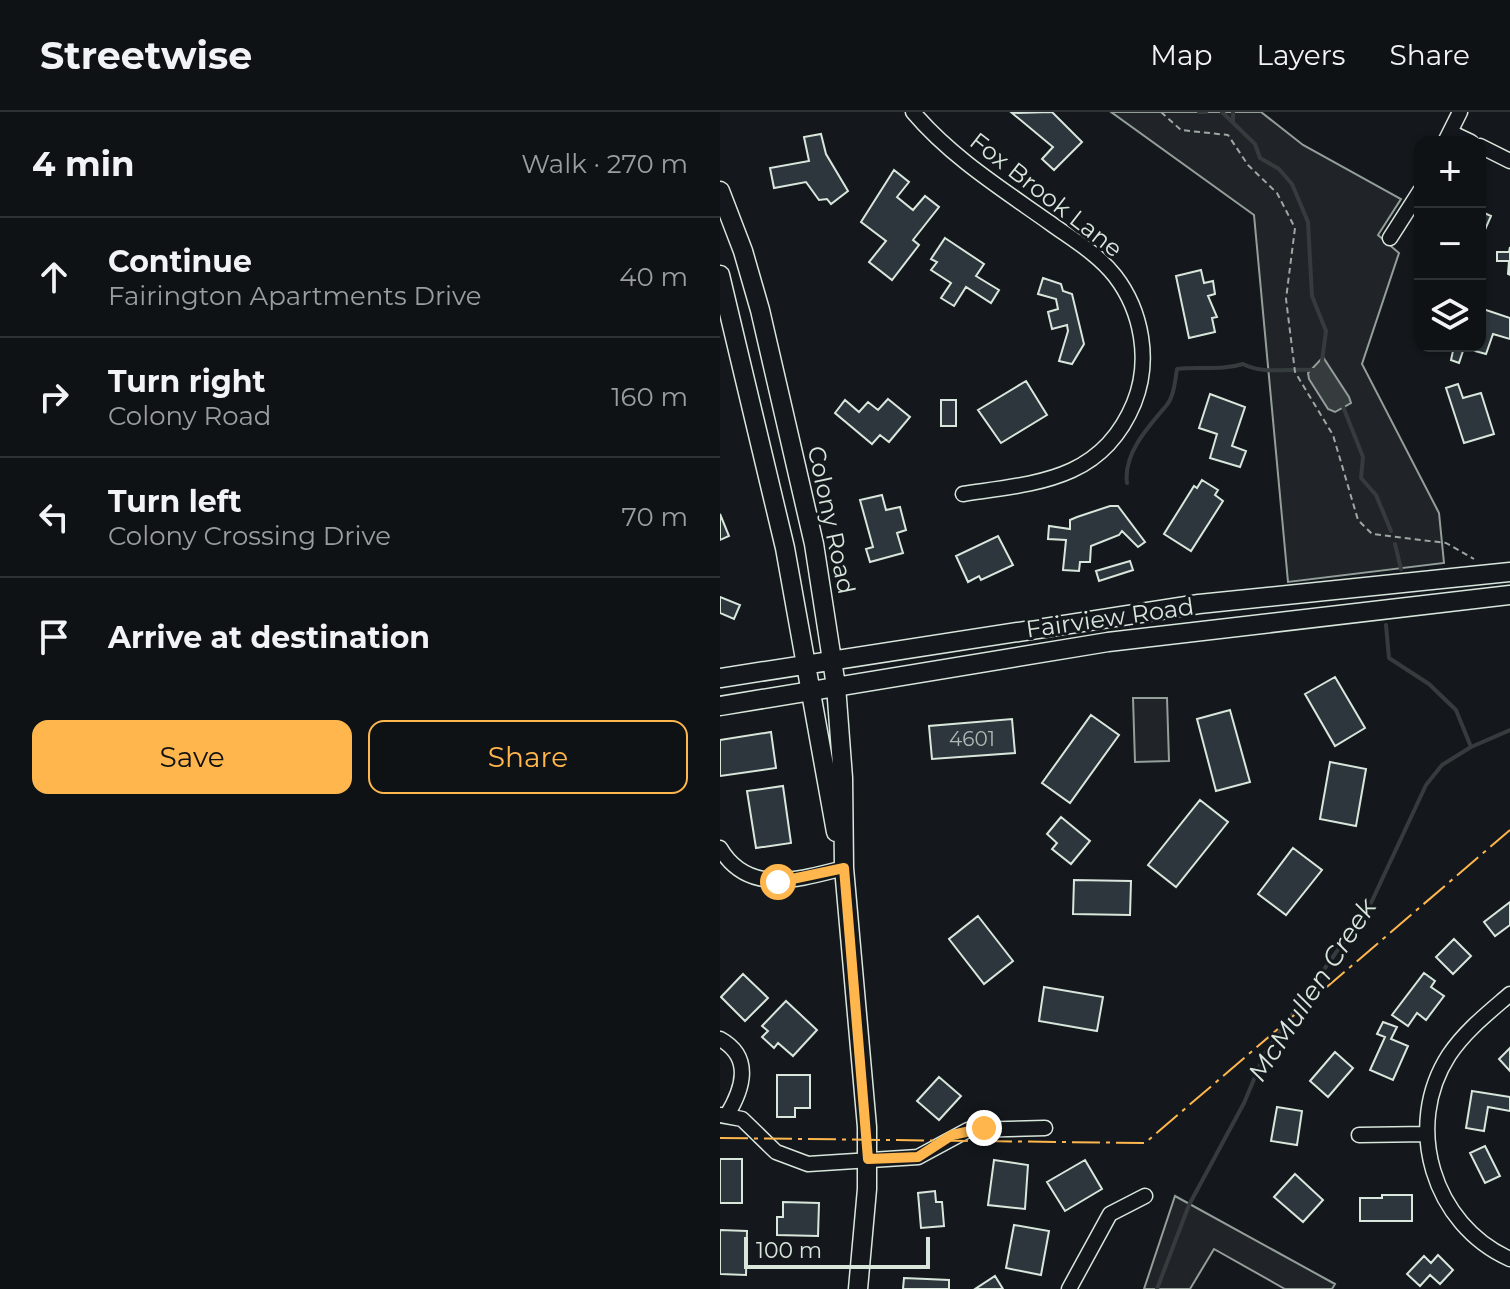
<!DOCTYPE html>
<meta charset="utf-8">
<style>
:root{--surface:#0f1215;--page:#1d2022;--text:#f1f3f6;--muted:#9b9ea0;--line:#2f3234;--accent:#ffb74d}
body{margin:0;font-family:Montserrat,sans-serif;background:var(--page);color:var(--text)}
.controls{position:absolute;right:24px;top:24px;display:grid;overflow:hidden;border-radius:16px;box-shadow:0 2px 6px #0004}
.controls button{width:72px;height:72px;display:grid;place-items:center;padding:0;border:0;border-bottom:2px solid var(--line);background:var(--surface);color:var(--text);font:40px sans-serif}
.scale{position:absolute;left:24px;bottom:20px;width:186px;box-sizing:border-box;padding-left:8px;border:4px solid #d8e6dc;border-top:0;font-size:22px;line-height:28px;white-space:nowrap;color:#d8e6dc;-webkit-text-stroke:6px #14181c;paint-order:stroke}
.stop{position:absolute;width:24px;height:24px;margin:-18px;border:6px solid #ffb74d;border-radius:50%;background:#fff}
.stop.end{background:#ffb74d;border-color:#fff;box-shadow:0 2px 8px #0008}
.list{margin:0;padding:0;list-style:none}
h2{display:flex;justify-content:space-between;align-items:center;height:104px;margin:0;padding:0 32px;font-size:34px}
h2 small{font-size:26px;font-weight:400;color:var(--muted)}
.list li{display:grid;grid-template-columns:52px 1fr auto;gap:24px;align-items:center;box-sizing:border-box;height:120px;padding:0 32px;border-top:2px solid var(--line)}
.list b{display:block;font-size:30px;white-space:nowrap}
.list p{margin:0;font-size:26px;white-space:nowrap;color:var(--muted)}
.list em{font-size:26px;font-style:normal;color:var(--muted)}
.actions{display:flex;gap:16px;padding:24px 32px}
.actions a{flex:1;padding:18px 0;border:2px solid var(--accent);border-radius:16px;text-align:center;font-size:28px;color:var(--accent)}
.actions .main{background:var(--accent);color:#111}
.icon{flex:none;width:44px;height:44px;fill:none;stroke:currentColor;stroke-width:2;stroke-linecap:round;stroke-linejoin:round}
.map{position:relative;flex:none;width:790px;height:1177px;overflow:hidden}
header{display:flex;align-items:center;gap:48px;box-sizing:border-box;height:112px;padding:0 40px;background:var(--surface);border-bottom:2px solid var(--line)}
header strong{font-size:38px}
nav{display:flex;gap:44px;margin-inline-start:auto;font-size:28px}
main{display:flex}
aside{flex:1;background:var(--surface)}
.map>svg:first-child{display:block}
.green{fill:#202428;stroke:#939e99;stroke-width:2}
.water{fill:#363b3e;stroke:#939e99;stroke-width:2}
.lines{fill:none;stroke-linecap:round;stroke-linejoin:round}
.stream{stroke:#363b3e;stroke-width:4}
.building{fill:#2c363c;stroke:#d8e6dc;stroke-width:2}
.minor-casing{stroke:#d8e6dc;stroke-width:17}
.major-casing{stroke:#d8e6dc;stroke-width:21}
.path{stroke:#9da8a2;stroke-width:2;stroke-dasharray:6 4;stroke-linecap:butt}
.minor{stroke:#14181c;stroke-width:14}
.major{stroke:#14181c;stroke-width:18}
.power{stroke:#ffb74d;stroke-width:2;stroke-dasharray:28 6 4 6;stroke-linecap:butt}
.route{stroke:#ffb74d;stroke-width:10}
.labels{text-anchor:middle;stroke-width:6;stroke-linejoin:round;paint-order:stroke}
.number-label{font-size:20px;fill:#adbab4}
.street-label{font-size:24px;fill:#d8e6dc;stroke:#14181c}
.water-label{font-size:26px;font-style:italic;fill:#d8e6dc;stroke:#14181c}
</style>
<header>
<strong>Streetwise</strong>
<nav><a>Map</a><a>Layers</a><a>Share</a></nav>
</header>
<main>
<aside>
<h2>4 min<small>Walk · 270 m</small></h2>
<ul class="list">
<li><svg class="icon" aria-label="ahead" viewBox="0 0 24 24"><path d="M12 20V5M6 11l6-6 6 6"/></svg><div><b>Continue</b><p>Fairington Apartments Drive</p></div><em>40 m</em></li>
<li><svg class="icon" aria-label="right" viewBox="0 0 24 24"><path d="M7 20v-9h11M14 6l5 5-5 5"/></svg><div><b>Turn right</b><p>Colony Road</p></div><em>160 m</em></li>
<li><svg class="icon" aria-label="left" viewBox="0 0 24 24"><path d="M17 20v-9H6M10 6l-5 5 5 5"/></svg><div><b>Turn left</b><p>Colony Crossing Drive</p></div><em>70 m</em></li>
<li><svg class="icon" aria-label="arrive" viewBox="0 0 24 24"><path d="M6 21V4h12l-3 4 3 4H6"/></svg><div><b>Arrive at destination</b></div></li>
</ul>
<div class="actions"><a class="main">Save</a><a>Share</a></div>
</aside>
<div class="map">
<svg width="790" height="1177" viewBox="0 0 790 1177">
<rect width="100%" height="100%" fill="#14181c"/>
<path class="green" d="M391,0H541L583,33L681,87L658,123L679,141L642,252L719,401L724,451L568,470L534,103Z
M413,586H447L449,649L415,650Z
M455,1084L615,1172L612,1177H565L494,1137L470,1177H424Z"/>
<path class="water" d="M603,245L629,285L631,291L615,300L608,297L589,267L588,261Z"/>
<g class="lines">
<path class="stream" d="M479,0H486
M502,0L535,32L540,46L559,57L572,72L588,110L592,184L606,219L602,249
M513,0V9
M622,292L643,345L641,366L656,383L671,419
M407,371C403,342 428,315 446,294C454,285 455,269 457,257C481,254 500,259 523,252C544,263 569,256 594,258
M675,432L681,457
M666,513L669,546L709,572L736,598L751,635
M437,1177L469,1093L524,991L545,941L651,791L706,673L722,653L751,635L790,618"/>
</g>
<path class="building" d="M332,0L362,30L334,58L322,47L333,35L292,1Z
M101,22L106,42L128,79L111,92L107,87L99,88L86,70L54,76L50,56L89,49L84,25Z
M174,58L189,70L177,85L193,98L205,84L219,95L193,128L199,133L172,168L149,150L166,129L141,110Z
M760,99L771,104L760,129Z
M225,126L264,152L256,164L279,178L271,191L246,175L234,194L221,186L231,171L211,158L217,150L211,147Z
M790,135V163L788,162L789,149H777V140H789Z
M481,158L484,171L493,169L495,182L488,184L497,205L492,206L495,220L469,226L456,164Z
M323,166L341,172L343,179L352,182L364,232L352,252L339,249L348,219L347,213L332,217L328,200L338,197L336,187L318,182Z
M760,196L790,206V227L773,222L766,242L744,236L739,251L731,248L733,239L727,237L728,234H760Z
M306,269L327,303L281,331L258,298Z
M738,272L743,286L761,281L774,322L744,331L726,276Z
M490,282L525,295L512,334L526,339L520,355L490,346L497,322L479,316Z
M168,287L190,305L169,330L160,323L152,332L115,301L125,288L139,300L148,290L158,298Z
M221,288H236V314H221Z
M482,368L498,378L495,383L503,389L471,439L444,422L474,374L477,376Z
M162,383L166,398L180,395L186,418L177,421L183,441L150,450L146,437L153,435L140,388Z
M390,394H398L425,430L418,435L402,419L399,423L371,434L370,450H360L359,459L343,458L346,428L328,427L329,414L350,417V408L357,405Z
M0,402L9,424L0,428Z
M278,424L293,453L261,468L259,464L248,470L236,444Z
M410,449L413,458L379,469L376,459Z
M0,485L20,493L14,507L0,501Z
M615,565L645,616L615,634L585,582Z
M510,598L530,670L496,679L477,607Z
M371,603L399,623L350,691L322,671Z
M292,607L295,641L212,647L209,614Z
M51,620L56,656L0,664V628Z
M610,650L646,657L636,714L600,707Z
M63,674L71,731L36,736L27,679Z
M480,688L508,710L456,775L428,753Z
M341,705L370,729L351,752L332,737L337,731L327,722Z
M573,736L602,758L566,803L538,782Z
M354,768L411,769L410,803L353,802Z
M790,790V813L775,824L764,810Z
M258,804L293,849L264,872L229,827Z
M734,827L751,844L733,862L716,845Z
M704,861L715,869L711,875L724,884L706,908L697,901L688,914L672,903Z
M23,862L48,886L25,909L1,885Z
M324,875L383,885L377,919L319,909Z
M66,889L97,918L73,944L58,931L54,936L42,925L48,919L42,914Z
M663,910L677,915L671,927L688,934L673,968L650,958L665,925L657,922Z
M790,936V959L779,947Z
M615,940L633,956L608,985L590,969Z
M57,963H90V996H75V1005H57Z
M219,965L241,984L219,1008L197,989Z
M752,979L790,985V999L768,995L764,1019L746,1016Z
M557,995L582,999L577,1033L551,1029Z
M765,1034L780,1064L765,1071L750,1041Z
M0,1047H22V1091H0Z
M274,1048L308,1053L305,1097L268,1093Z
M365,1048L382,1077L345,1099L327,1070Z
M575,1062L603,1088L583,1110L554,1085Z
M215,1079L216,1090H222L224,1114L201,1116L198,1081Z
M662,1083H692V1109H640V1086H662Z
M63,1090L99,1091L98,1124L57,1123V1105H63Z
M294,1113L329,1119L321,1163L286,1156Z
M0,1118L27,1119L26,1163L0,1162Z
M718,1143L733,1158L720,1172L710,1163L700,1174L687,1162L704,1144L711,1151Z
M275,1164L283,1177H255Z
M184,1166L229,1168V1177H183Z"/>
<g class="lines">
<defs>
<path id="minor" d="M193,0C231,45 282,77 330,111C352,127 378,142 395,164C422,199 431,249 414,291C382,369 316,371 243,382
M730,20L751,30
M725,30L740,0
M760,34L790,49
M670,126L700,79
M0,736C28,784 80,767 124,756
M790,882C768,901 745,919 729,943C683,1014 713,1113 790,1147
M0,927C33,945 23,977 7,1003
M0,1003L22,1007L56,1040L88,1052L198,1045L248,1018L325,1016
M639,1023L707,1022
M349,1177L390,1102L425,1084"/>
<path id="major" d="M0,79L23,139L40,198L94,432L116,574L123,666L124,756L147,1015V1077L138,1177
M0,163L65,436L116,720
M0,566L479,492L790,460
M0,594L388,530L790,483"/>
</defs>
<use href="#minor" class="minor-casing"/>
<use href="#major" class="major-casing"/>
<path class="path" d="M441,0L461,18L508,23L528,53L557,81L575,116L566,187L575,260L613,323L638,408L652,422L726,431L754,447"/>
<use href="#minor" class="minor"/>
<use href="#major" class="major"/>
<path class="power" d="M0,1026L425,1031L790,718"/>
</g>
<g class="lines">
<path class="route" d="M58,770L124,756L148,1047L198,1045L232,1023L264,1016"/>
</g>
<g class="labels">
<g class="number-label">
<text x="252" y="634">4601</text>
</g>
<g class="street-label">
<text transform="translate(326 83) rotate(38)" y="8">Fox Brook Lane</text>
<text transform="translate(111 408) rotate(78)" y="8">Colony Road</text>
<text transform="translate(390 506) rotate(-8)" y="8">Fairview Road</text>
</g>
<g class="water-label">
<text transform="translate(592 878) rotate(-57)" y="9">McMullen Creek</text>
</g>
</g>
</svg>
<div class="controls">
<button>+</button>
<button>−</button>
<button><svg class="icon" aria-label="layers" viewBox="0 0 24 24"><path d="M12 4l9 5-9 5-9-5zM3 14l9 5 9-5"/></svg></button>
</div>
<div class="scale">100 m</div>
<div class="stop" style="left:58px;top:770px"></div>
<div class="stop end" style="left:264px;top:1016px"></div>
</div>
</main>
